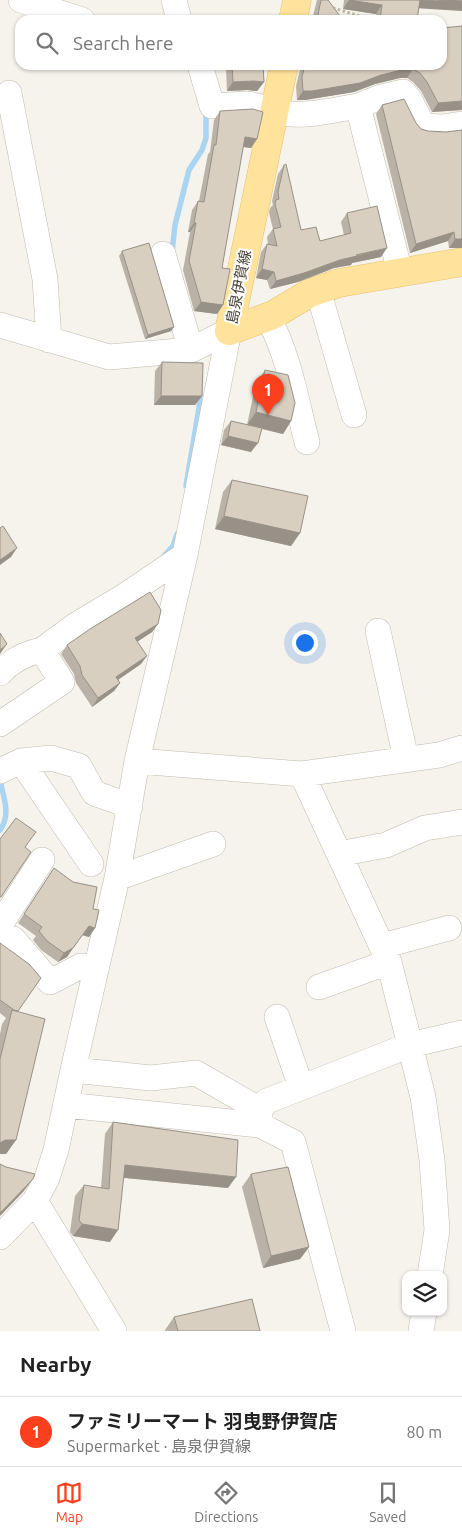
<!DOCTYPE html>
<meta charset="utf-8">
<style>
:root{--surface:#fff;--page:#f2f2f2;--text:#222;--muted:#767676;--line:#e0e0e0;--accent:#fc3f1d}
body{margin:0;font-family:Ubuntu,"Noto Sans JP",sans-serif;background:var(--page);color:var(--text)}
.controls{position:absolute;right:15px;bottom:15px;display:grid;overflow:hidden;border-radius:10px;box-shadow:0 1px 4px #0004}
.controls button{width:45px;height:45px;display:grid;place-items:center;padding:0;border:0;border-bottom:1px solid var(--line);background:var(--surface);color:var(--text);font:25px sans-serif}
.you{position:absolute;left:304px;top:642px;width:18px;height:18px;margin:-12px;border:4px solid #fff;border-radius:50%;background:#1a73e8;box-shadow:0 0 0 8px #1a73e833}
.badge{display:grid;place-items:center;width:32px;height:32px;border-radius:50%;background:var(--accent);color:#fff;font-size:16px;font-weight:700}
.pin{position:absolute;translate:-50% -41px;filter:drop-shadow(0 1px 2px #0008)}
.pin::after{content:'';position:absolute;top:26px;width:18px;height:15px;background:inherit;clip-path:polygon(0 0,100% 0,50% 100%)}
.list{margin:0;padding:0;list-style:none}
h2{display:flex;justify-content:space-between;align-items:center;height:65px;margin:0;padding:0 20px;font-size:21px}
h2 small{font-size:16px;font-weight:400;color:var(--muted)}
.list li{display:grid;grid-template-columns:32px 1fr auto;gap:15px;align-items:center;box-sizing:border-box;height:70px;padding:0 20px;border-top:1px solid var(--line)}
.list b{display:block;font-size:19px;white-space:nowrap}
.list p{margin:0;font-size:16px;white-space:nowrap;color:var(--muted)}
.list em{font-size:16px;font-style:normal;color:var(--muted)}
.icon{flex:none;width:28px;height:28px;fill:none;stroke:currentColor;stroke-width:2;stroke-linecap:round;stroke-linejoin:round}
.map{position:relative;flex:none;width:462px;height:1331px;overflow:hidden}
.search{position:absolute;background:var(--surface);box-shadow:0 1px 4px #0004;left:15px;right:15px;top:15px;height:55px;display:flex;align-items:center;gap:12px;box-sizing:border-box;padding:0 18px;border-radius:15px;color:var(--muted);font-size:19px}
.sheet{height:135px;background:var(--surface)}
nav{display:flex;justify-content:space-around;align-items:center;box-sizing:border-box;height:70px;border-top:1px solid var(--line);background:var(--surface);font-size:14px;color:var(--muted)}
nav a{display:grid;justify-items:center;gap:2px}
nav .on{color:var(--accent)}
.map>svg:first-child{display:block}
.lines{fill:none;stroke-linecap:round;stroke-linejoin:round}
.stream{stroke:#a9d4f2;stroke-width:5.5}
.minor-casing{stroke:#c2bbae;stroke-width:26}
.major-casing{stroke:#e6c16a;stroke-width:29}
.path{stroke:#c4b79f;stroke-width:3;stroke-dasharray:2.5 2.5;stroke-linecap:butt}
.minor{stroke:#fff;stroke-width:25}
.major{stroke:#ffe39c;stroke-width:28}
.wall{fill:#bab2a6}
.shaded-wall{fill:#979187}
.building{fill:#d8cfc1;stroke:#979187}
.labels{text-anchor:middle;stroke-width:4;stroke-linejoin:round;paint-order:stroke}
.street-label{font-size:15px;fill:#4b4439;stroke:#fff}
</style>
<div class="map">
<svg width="462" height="1331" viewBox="0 0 462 1331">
<rect width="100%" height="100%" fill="#f6f3ec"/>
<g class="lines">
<path class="stream" d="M172,252L175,225L189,170L202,150L206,138V111
M186,486L199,408L200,394
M164,556L173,546L177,534
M0,830C11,815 4,798 0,781"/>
<defs>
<path id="minor" d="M21,0L82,20
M174,0L179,20
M200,65L212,106L248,104L274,110
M9,93L45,279L49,340
M358,106L378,98L403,92L410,100L423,126L441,127L462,124
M274,112C304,118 329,111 358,106L400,272
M163,254L191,350
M318,290L354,415
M268,317C289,356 296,400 307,442
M0,325L109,357L191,350L229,331
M378,631L406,759
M42,650L76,625L123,597L185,555
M0,673C11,661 26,653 42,650L62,682L0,724
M21,761L91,864
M137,761L302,774L439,755L462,748
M0,771L21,761L51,758L79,766L94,793L130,806
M302,774L389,962L410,1045L423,1097L432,1160L437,1230L430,1275
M339,854L386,845L425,828L462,822
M117,878L213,844
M0,925L42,860
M0,939H13L50,982L81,966L96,968
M382,946L449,928
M319,987L389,962
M277,1017L301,1087
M73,1070L151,1078L196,1073L260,1110
M66,1105L260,1125L293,1142L343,1331
M260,1125V1110L267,1101L410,1045L462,1033
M35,1201L114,1331
M0,1237L35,1201L47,1178L56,1150L73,1070L117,878L137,761L185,555L229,331
M421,1331L424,1312"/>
<path id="major" d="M293,20L297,0
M229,331L284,65
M229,331L273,315L310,293L339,283L462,262"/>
</defs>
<use href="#minor" class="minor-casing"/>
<use href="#major" class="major-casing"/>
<path class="path" d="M333,8L373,20"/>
<use href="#minor" class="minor"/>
<use href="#major" class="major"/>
</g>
<path class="wall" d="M317,0H328L343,20H312Z
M344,0H462L419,8L417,20H375L376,14L343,9Z
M229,65H263L264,82L257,91L247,90L227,91L226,69Z
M301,65H442L460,110L432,112L421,91L413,82L407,78H400L375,84L354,92L305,100H297L296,86Z
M382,105L416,123L421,129L428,131L446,132L462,130V248H449L448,241L410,253L376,114Z
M220,111L257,139L251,148L243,147L222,268L223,305L217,314L194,311L183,270L190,232H188L192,210L198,201H199L208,154L210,152L214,120Z
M284,165L301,230L320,241L344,235L341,222L347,213L381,257L352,263L351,265L334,268L298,282L270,289L267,280L256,278L261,252L267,244H268L267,237L273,229L269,213L270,208L273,205L272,201L278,174Z
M122,251L174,327L171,331L145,339L119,256Z
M162,362L202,396L195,405H154L155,371Z
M265,370L291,421L283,434L262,429L251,452L221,445L224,430L231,421L247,425L256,383Z
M232,480L300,533L291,546L215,529L223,492Z
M158,624L152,632L137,642L141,664L118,680L120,683L114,691L92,707L76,683L74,674L61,654L67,645Z
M54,868L93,909L95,928L89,937L82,935L67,957L58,962L41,950L33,940L36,936L18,923Z
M0,943L18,1011L16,1140L6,1154H0V1034L2,1024L6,1018L0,1013Z
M113,1122L228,1188L124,1178L110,1242L73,1236L70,1232L75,1196L84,1185L101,1188L105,1134Z
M251,1174L309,1247L300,1259L263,1268L242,1187Z
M174,1317L260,1331H165V1330Z"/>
<path class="shaded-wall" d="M349,0L382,5L376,14L343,9Z
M419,0L462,1V11L414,8Z
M406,69H413L407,78H400L375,84L354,92L305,100H297L303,91L381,75Z
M254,81L264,82L257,91L247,90L227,91L233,82Z
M462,101V110L432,112L438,103Z
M245,137L257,139L251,148L238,146Z
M194,223H196L190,232H188Z
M454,232L448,241L410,253L416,244Z
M455,239H462V248H449Z
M387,248L381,257L352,263L351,265L334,268L298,282L270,289L276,281L340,260Z
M262,269L274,272L267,280L256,278Z
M201,302L223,305L217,314L194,311Z
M174,327L171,331L145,339L148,335Z
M161,396H202L195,405H154Z
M256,412L291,421L283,434L247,425Z
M228,436L258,443L251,452L221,445Z
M224,516L300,533L291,546L215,529Z
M17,548L11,557L0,565V560Z
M158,624L152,632L129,647L135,638Z
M7,644L0,654V650Z
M147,656L141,664L110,685L116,677Z
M120,683L114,691L92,707L98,698Z
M89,926L95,928L89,937L82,935L67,957L58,962L64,953Z
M5,1140H16L6,1154H0V1143Z
M125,1165L236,1177L228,1188L117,1177Z
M33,1179L23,1192L0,1216V1213Z
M82,1224L118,1230L110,1242L73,1236Z
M309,1247L300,1259L263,1268L271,1256Z"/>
<path class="building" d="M321,0H328L343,20H317Z
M349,0H420L417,20H380L382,5Z
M438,0H462V1Z
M462,26V101L438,103L427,82L420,73L413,69H406L381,75L360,83L312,91H303L302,77L305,65H442V28Z
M232,65H263L264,82L254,81L233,82Z
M404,99L416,123L421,129L428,131L446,132L462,130V239H455L454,232L416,244L382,105Z
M253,109L263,112L257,139L245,137L222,268L230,269L223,305L201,302L189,261L196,223H194L198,201L204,202L214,145H216L220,111Z
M286,164L301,230L316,227L320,241L351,233L347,213L377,206L387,248L356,255L357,256L340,260L304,273L276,281L274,272L262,269L267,244L277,246L273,229L281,227L275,204L276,200L279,199L278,192L284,165Z
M149,243L174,327L148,335L122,251Z
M162,362L203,363L202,396H161Z
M265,370L288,375L295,403L291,421L256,412Z
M231,421L262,428L258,443L228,436Z
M232,480L308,496L300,533L224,516Z
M3,526L17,548L0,560V528Z
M150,592L161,610L158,624L135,638L147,656L116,677L120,683L98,698L82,675L80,666L67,645L90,629Z
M0,633L7,644L0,650Z
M16,818L36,832L25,847L31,852L1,897H0V839Z
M54,868L73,882L97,887L93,909L99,910L95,928L89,926L73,948L64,953L47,941L39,931L42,927L24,914Z
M0,943L29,964L41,978L18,1011L14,1010L0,1000Z
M12,1010L45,1019L16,1140H5L0,1143V1059Z
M113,1122L238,1140L236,1177L125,1165L118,1230L82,1224L79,1220L84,1185L109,1189Z
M0,1164L6,1167L35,1174L33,1179L0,1213Z
M288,1167L309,1247L271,1256L251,1174Z
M252,1299L260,1331H178L174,1317Z"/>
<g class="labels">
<g class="street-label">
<text transform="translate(239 287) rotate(-79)" y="5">島泉伊賀線</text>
</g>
</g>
</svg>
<div class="controls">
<button><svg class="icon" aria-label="layers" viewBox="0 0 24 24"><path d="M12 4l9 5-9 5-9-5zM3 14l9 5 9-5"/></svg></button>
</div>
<div class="you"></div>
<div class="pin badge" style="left:268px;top:415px">1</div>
<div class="search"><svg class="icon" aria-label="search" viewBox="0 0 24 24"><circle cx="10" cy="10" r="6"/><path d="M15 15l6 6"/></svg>Search here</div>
</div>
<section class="sheet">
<h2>Nearby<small></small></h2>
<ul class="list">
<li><span class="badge">1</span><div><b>ファミリーマート 羽曳野伊賀店</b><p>Supermarket · 島泉伊賀線</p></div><em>80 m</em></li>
</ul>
</section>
<nav>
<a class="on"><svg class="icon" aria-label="map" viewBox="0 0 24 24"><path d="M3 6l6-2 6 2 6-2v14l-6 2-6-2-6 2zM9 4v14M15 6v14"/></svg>Map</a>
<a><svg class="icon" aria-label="directions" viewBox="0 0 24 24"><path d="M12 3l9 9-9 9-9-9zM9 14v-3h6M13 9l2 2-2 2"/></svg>Directions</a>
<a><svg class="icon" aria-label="saved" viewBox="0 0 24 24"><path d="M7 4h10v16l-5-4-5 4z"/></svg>Saved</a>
</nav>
